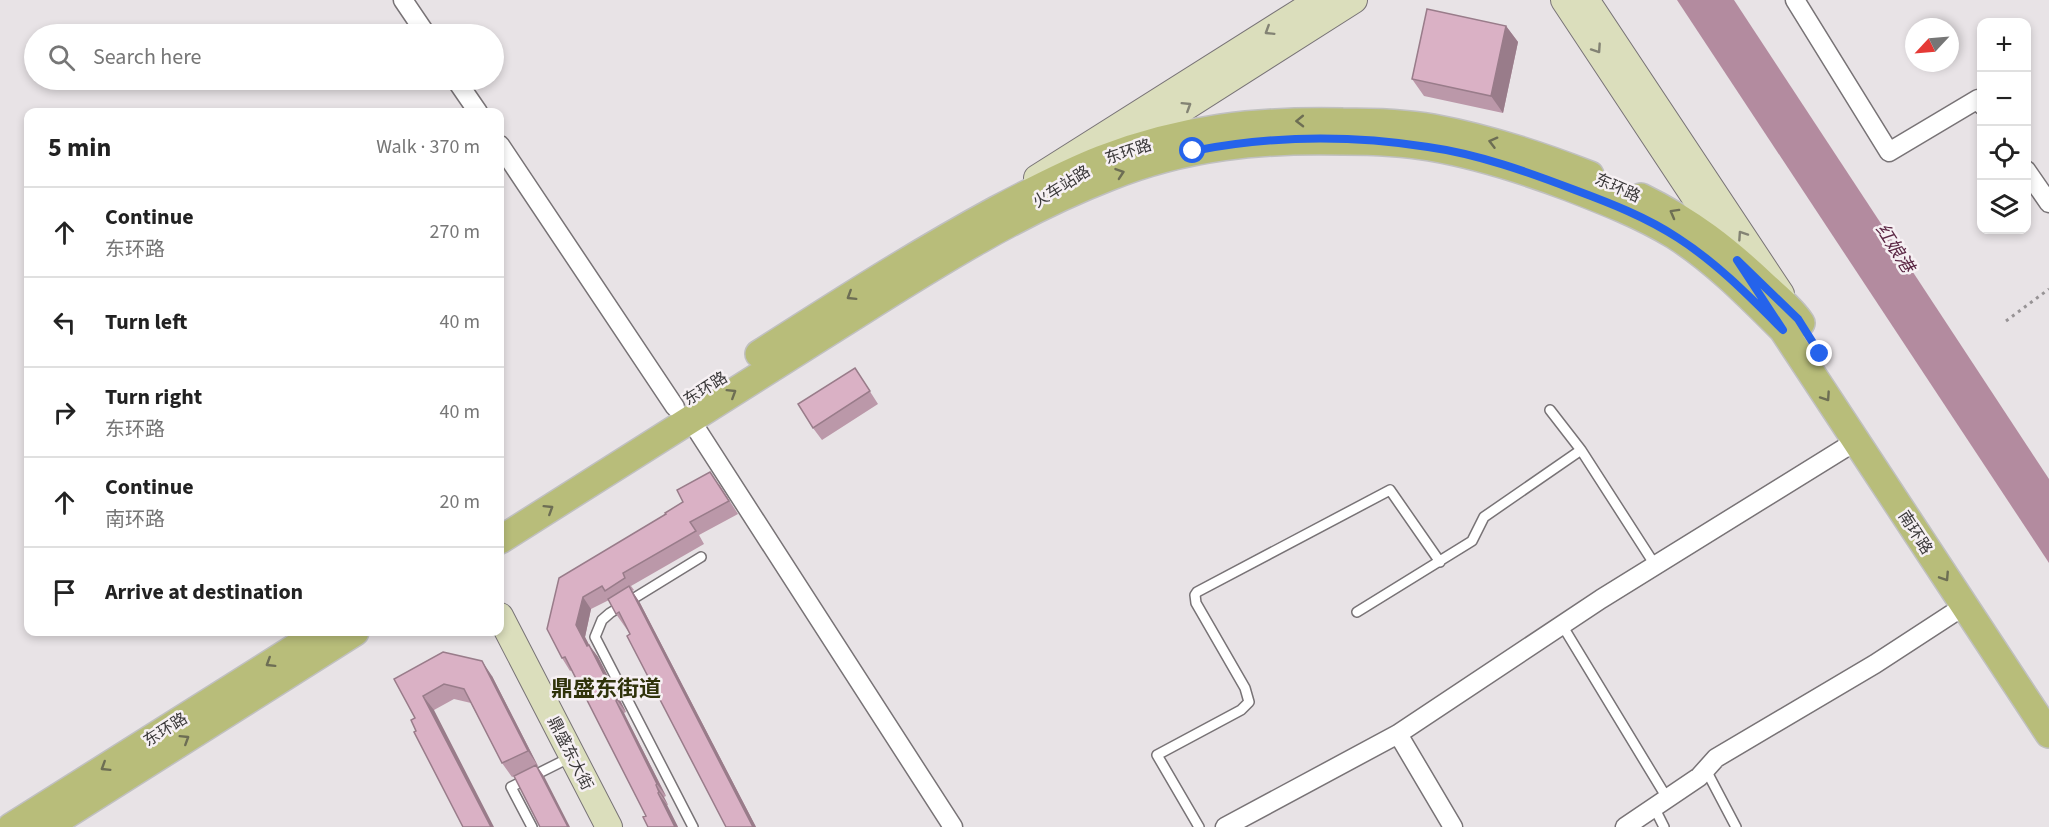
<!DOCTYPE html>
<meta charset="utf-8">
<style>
:root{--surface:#fff;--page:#f6f6f6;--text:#222;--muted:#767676;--line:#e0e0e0}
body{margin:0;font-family:"Source Sans 3","Noto Sans SC",sans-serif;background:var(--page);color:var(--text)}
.controls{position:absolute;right:18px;top:18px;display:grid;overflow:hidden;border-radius:12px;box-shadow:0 3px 9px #0003}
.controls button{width:54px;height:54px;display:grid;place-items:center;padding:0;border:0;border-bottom:2px solid var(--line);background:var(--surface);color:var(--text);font:30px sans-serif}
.compass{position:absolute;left:1905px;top:18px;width:54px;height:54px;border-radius:50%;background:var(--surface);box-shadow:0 3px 9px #0003;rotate:244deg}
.stop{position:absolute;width:18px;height:18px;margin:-14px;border:4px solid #2563eb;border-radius:50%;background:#fff}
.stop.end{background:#2563eb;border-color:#fff;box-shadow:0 2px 6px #0008}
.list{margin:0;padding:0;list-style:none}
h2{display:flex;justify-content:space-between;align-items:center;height:78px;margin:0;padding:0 24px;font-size:26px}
h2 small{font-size:20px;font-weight:400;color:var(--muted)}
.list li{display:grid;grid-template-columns:39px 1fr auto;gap:18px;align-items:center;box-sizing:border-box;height:90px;padding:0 24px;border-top:2px solid var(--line)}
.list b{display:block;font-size:22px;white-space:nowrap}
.list p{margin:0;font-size:20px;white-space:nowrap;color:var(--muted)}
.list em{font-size:20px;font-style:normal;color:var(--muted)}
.icon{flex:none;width:33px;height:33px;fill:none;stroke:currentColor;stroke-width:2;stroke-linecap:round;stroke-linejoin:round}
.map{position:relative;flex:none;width:2049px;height:827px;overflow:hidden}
.search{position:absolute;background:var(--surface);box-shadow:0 3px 9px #0003;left:24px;top:24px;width:480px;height:66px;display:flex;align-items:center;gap:15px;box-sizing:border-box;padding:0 21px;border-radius:33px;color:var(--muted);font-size:22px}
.panel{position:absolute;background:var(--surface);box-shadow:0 3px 9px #0003;left:24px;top:108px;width:480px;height:528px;border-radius:12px}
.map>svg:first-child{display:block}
.water{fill:#b38b9f}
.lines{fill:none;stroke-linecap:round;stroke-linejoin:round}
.lane-casing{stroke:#787376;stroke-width:12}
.street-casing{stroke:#787376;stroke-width:21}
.secondary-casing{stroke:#787376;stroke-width:28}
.primary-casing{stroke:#c0c0c0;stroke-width:30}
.path{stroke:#979395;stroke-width:3;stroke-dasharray:3 4.5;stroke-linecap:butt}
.lane{stroke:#fff;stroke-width:9}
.street{stroke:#fff;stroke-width:18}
.secondary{stroke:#dbdebc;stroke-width:26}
.primary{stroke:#b8bd7a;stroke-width:27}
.wall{fill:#bb98a9}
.shaded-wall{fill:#997c8a}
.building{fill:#dab1c5;stroke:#997c8a;stroke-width:1.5}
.oneway{stroke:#838374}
.oneway2{stroke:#6d6e54}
.route{stroke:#2563eb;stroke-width:8}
.labels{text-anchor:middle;stroke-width:5;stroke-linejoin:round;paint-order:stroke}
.street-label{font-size:16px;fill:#3b393a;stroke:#f6f0f3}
.water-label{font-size:18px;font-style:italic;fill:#5b2744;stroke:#f6f0f3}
.district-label{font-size:22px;font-weight:bold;fill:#30330a;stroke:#f6f0f3}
</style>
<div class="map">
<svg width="2049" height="827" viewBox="0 0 2049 827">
<rect width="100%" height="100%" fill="#e8e3e6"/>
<path class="water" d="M1677,0H1734L2049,479V563Z"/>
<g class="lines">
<defs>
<path id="lane" d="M1550,410L1581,450L1655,565
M1357,612L1472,541L1484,517L1581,450
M1562,625L1667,798
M1706,770L1736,827
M1654,807L1664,827
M532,827L511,787L571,757
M693,827L595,637L602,620L610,613L701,557
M1199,827L1157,755L1241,710L1249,702L1245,688L1196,603L1195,595L1197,592L1390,490L1440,562"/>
<path id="street" d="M403,0L426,34
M1795,0L1889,152L1978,99L1982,105
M456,80L478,112
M500,145L675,407
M2026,170L2049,203
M690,419L953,827
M1398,734L1453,827
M1225,827L1398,734L1601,599L1856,441
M1625,827L1699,777L1716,758L1875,664L1964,606"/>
<path id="secondary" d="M1564,0L1733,255
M1586,0L1781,294
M1123,147L1354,0
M1037,178L1319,0
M500,616L609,827"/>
<path id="primary" d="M1641,197C1690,221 1726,249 1765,286C1777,297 1792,309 1801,323
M759,354C837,304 915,254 996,210C1030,192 1066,173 1102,159C1183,128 1257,120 1343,122C1373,122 1404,123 1433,128C1487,138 1539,155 1590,175
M500,540C608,472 716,403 824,335C915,278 1008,216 1109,177C1185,146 1262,139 1343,141C1372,141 1401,142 1430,147C1477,155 1524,170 1569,187C1605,201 1641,215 1674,235C1715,261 1749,296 1783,330L2049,734
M11,827L320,632
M47,827L355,632"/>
</defs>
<use href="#lane" class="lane-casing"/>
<use href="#street" class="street-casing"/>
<use href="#secondary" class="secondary-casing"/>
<use href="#primary" class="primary-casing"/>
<path class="path" d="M2006,321L2049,289"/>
<use href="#lane" class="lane"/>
<use href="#street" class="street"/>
<use href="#secondary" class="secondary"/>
<use href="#primary" class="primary"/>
</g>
<path class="wall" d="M1506,26L1518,42L1503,113L1424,96L1412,79Z
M855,368L878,404L822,440L813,428Z
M719,484L738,514L699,535L704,544L631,586L634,590L632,591L640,603L756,827H726L630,634L616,614L609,600L591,609L585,637L589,645L598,657L626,712L624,713L666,796L664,797L668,805H667L678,827H648L646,816L572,670L570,671L562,658L559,578Z
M492,676L538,766H537L545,778L515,776L512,777L502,763L471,703L454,699L434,710L416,731L415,718L394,679Z"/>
<path class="shaded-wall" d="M1506,26L1518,42L1503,113L1491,96Z
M629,586L640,603L756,827H753Z
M583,597L591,609L585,637L596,658L587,646L576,625Z
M589,645L598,657L626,712L617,700Z
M482,661L492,676L538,766L528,751Z
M423,696L434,710L494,827H491Z
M616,701L624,713L666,796L657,784Z
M536,765L545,778L570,827H568Z
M656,785L664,797L668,805L659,792Z
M658,793L667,805L678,827H675Z"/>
<path class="building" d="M1427,9L1506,26L1491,96L1412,79Z
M855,368L870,391L813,428L798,404Z
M710,472L729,501L690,522L696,531L623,573L625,578L605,591L602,586L583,597L576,625L587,646L589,645L617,700L616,701L657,784L656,785L659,792L658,793L675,827H648L643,817L646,816L565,657L562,658L547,629L559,578L666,514L665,513L683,502L677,490Z
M629,586L753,827H726L627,636L630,634L619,612L616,614L608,599Z
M443,652L482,661L528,751L502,763L464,689L444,684L423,696L491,827H463L414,732L416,731L411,720L415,718L394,679Z
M536,765L568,827H540L514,776Z"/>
<defs><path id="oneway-chevron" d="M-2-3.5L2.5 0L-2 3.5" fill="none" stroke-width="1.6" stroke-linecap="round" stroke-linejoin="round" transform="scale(1.5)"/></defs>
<g class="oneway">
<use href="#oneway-chevron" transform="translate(1269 31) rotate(148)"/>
<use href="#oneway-chevron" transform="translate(1597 49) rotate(56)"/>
<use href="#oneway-chevron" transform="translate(1187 106) rotate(-32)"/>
<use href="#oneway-chevron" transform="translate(1742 235) rotate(-124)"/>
</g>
<g class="oneway2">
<use href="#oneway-chevron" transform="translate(1300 121) rotate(179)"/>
<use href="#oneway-chevron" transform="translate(1493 142) rotate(-165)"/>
<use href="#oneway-chevron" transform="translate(1120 173) rotate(-19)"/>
<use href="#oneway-chevron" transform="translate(1674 213) rotate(-151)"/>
<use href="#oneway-chevron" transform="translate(851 296) rotate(148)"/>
<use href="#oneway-chevron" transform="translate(732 393) rotate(-32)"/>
<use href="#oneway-chevron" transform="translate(1826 397) rotate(56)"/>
<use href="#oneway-chevron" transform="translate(549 509) rotate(-32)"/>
<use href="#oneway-chevron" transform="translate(1945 577) rotate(57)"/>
<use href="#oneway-chevron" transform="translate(270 663) rotate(148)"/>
<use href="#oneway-chevron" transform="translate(185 739) rotate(-32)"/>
<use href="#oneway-chevron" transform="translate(105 767) rotate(148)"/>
</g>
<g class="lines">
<path class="route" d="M1193,151C1269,136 1351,135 1428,147C1478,154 1528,172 1575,190C1610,203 1646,217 1678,238C1717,263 1750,297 1783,330L1737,260L1798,319L1820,354"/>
</g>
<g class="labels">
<g class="street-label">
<text transform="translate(1128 151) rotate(-18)" y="6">东环路</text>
<text transform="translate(1061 186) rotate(-32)" y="6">火车站路</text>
<text transform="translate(1618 187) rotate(24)" y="6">东环路</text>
<text transform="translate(705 388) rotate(-32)" y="6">东环路</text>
<text transform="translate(1916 532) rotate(57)" y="6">南环路</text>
<text transform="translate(165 729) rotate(-32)" y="6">东环路</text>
<text transform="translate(571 753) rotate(63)" y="6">鼎盛东大街</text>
</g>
<g class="water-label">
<text transform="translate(1895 248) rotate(57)" y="6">红娘港</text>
</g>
<g class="district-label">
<text x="606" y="696">鼎盛东街道</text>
</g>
</g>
</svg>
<div class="controls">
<button>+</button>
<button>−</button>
<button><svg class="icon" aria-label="locate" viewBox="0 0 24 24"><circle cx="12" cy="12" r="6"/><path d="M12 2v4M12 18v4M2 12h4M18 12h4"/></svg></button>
<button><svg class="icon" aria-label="layers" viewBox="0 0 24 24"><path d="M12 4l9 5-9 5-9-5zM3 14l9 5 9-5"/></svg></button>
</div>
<svg class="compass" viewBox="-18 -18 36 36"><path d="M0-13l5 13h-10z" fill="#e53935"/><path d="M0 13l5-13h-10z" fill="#767676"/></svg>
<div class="stop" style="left:1193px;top:151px"></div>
<div class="stop end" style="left:1820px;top:354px"></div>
<div class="search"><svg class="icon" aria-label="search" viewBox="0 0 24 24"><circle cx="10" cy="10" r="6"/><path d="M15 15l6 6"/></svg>Search here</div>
<section class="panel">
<h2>5 min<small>Walk · 370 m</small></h2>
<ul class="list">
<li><svg class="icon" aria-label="ahead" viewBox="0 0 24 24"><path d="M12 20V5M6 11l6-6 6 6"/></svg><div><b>Continue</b><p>东环路</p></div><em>270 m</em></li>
<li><svg class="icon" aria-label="left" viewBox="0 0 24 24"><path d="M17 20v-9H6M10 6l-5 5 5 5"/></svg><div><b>Turn left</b></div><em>40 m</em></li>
<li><svg class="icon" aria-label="right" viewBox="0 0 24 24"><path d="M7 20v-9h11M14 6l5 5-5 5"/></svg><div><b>Turn right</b><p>东环路</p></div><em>40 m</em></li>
<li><svg class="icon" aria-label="ahead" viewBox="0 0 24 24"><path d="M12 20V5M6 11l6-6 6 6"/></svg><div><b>Continue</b><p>南环路</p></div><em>20 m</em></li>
<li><svg class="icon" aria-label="arrive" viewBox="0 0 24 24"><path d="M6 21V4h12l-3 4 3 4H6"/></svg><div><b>Arrive at destination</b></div></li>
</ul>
</section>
</div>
